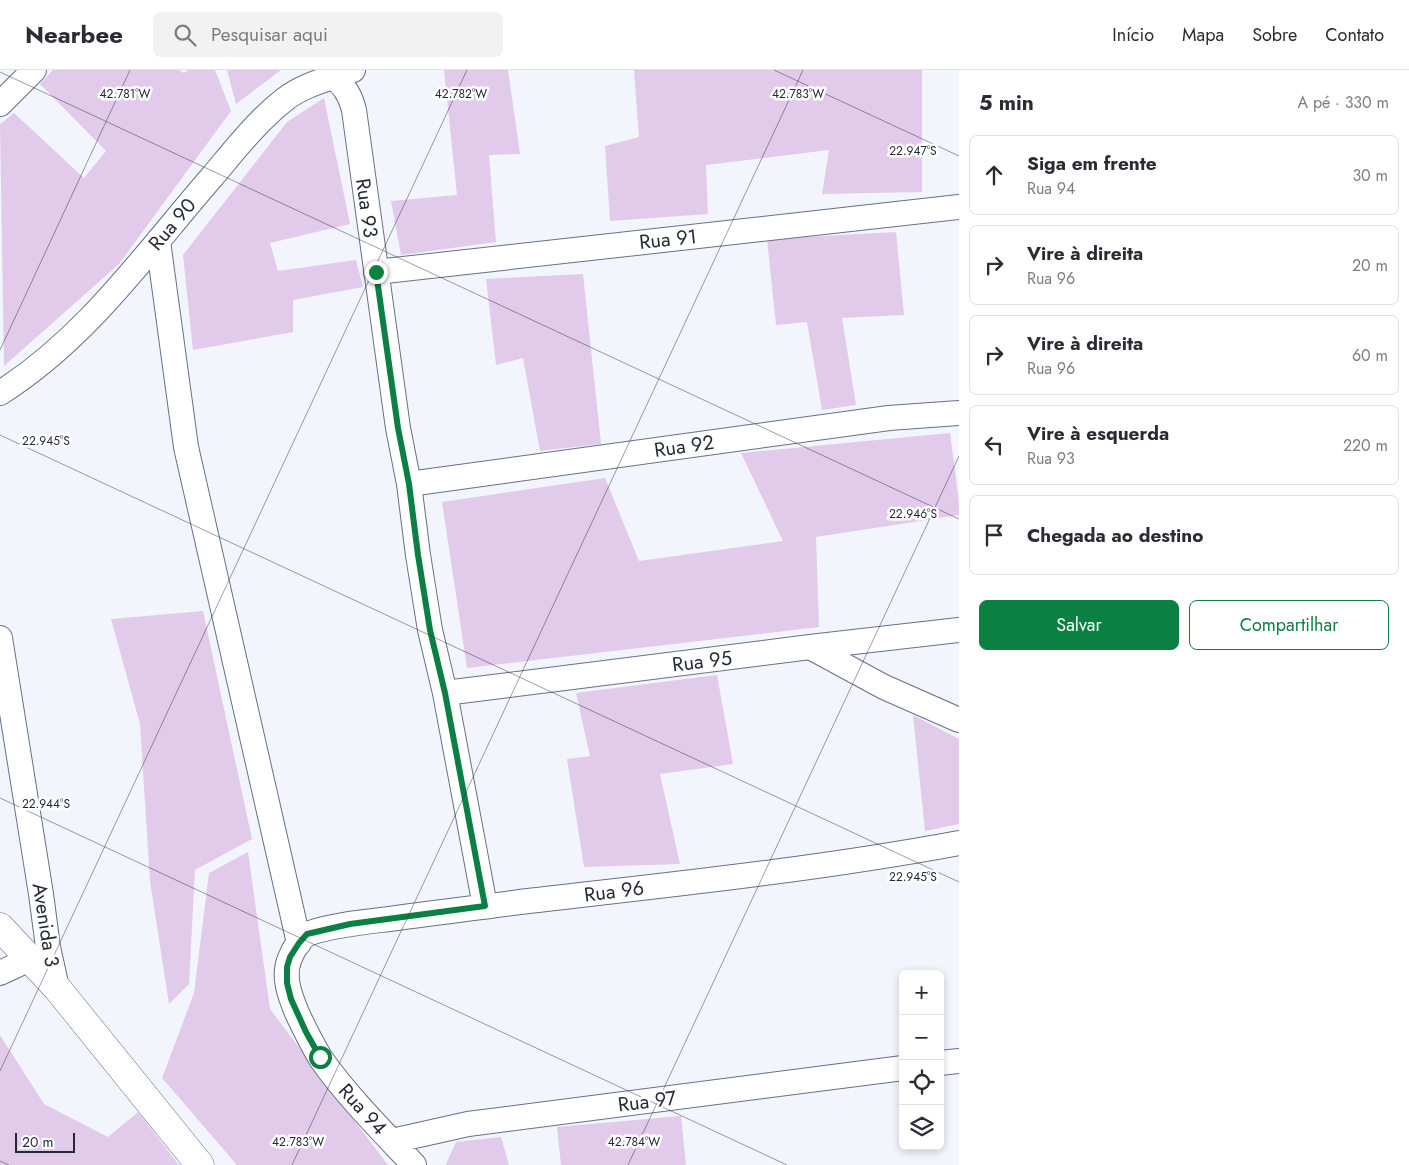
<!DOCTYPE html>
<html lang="pt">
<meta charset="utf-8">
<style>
:root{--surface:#fff;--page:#f2f2f3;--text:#2b2b33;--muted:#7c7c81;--line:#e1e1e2;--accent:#0b8043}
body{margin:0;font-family:Jost,sans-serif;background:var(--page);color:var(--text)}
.controls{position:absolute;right:15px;bottom:15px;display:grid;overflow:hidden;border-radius:8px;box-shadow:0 2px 8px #0003}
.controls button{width:45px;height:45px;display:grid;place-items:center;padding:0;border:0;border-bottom:1px solid var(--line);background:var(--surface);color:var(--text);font:25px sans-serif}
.scale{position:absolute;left:15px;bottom:12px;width:60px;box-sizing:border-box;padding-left:5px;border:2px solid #242935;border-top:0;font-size:14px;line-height:18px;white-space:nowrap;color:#242935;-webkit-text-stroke:4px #fff;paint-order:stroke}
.stop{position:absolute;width:15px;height:15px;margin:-11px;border:4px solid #0b8043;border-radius:50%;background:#fff}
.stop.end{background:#0b8043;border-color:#fff;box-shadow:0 1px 5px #0008}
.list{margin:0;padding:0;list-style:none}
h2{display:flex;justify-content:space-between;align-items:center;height:65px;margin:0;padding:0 20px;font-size:21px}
h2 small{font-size:16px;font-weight:400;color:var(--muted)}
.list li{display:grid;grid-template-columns:32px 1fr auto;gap:15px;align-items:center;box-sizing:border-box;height:80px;margin:0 10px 10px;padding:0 10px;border:1px solid var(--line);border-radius:8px}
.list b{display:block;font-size:19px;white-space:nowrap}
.list p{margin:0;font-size:16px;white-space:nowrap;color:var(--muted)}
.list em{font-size:16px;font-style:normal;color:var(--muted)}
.actions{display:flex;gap:10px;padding:15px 20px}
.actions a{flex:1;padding:11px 0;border:1px solid var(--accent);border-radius:8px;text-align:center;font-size:18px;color:var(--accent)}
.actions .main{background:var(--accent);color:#fff}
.icon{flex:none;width:28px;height:28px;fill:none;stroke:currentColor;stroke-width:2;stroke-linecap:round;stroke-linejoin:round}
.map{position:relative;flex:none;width:959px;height:1095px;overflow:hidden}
header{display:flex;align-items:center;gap:30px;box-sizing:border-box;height:70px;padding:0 25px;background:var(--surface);border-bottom:1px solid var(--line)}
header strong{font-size:24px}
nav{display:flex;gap:28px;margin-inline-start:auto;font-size:18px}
.search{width:350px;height:45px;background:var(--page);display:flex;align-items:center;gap:12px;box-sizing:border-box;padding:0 18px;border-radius:8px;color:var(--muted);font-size:19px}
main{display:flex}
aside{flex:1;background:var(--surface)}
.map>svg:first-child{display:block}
.green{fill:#e2caeb}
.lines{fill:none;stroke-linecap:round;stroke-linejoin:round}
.street-casing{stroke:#64708b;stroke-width:26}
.secondary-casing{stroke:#64708b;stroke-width:29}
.street{stroke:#fff;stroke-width:24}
.secondary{stroke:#fff;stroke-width:28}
.route{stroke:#0b8043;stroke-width:6}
.ticks{fill:none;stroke:#242935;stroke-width:1;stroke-opacity:0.45}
.labels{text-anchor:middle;stroke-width:5;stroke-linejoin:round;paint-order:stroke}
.street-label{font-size:20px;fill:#242935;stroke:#fff}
.ticks-label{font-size:12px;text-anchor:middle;fill:#242935;stroke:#fff;stroke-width:5;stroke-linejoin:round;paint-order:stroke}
</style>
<header>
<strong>Nearbee</strong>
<div class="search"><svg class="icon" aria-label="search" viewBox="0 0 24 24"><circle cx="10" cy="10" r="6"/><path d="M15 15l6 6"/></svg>Pesquisar aqui</div>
<nav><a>Início</a><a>Mapa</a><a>Sobre</a><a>Contato</a></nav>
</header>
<main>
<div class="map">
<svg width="959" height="1095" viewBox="0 0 959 1095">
<rect width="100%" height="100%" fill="#f2f5fb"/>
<path class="green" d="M53,0H179L184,3L188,0H215L231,41L119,194L4,296L0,54L14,43L84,108L106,81L40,14Z
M227,0H281L236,34Z
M444,0H508L520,84L489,85L496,172L401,185L391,131L457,125Z
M634,0H922V122L822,124L829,80L706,95L708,144L610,151L605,76L639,67Z
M324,28L350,154L270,173L278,201L356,190L363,217L293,230V262L193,280L183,185L287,52Z
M896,162L904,245L842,248L856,335L822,340L807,252L776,255L767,169Z
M583,204L601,374L540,381L523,288L496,295L486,209Z
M950,363L959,432V445L816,467L819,557L467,598L442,432L605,408L639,491L783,471L741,383Z
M203,541L252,769L195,800L189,914L169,934L150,811L140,654L111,549Z
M717,605L733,694L660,704L680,794L584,797L567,689L590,686L576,623Z
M913,645L959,669V754L925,761Z
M248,782L270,939L388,1095H237L162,1008L194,923L209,803Z
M0,965L44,1034L108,1067L138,1042L179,1095H0Z
M681,1046L686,1095H561L557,1057Z
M501,1067L509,1095H447L446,1094L456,1072Z"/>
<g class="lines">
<defs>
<path id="street" d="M334,7C345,17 350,25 354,40L398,358L409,414L418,485L430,560L445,623L485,836
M0,34L34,0
M158,171L186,377L299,873
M376,202L959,137
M0,323C87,268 145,184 211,108C234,81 256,52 284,30C304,14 329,9 353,0
M409,414L889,348L959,343
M0,568L41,824L48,877L57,918
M810,577L884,617L959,650
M445,623L810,577L959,560
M0,903L30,889
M940,993L959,991
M392,1071L468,1054L903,998
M414,1095C383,1062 347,1026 321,989C312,974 304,958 297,943C290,926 282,906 290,888C293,880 301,866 310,863C333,855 364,852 389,849C432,843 476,838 520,832C666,815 814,800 959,773"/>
<path id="secondary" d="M0,857L57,918L200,1095"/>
</defs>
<use href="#street" class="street-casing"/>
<use href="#secondary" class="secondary-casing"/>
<use href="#street" class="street"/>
<use href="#secondary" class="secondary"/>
</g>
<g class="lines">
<path class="route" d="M320,987L306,962L291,929L287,913V897L290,887L299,873L307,864L350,854L485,836L445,623L430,560L418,485L409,414L398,358L376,202"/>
</g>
<path class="ticks" d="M774,0L959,86M0,2L959,449M0,280L130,0M0,365L959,812M0,728L787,1095M0,1001L467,0M0,1091L9,1095M292,1095L803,0M628,1095L959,386"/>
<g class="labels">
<g class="street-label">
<text transform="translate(367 138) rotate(82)" y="7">Rua 93</text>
<text transform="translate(172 154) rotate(-50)" y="7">Rua 90</text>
<text transform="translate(668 169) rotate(-6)" y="7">Rua 91</text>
<text transform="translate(684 376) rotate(-8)" y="7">Rua 92</text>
<text transform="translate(702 591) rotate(-7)" y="7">Rua 95</text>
<text transform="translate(614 821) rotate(-7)" y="7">Rua 96</text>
<text transform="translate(46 855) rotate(81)" y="7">Avenida 3</text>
<text transform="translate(647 1031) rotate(-7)" y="7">Rua 97</text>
<text transform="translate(363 1039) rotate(48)" y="7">Rua 94</text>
</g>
</g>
<g class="ticks-label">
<text x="125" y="28">42.781°W</text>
<text x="461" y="28">42.782°W</text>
<text x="798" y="28">42.783°W</text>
<text x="913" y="85">22.947°S</text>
<text x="46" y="375">22.945°S</text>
<text x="913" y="448">22.946°S</text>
<text x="46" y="738">22.944°S</text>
<text x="913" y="811">22.945°S</text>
<text x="298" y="1076">42.783°W</text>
<text x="634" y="1076">42.784°W</text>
</g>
</svg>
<div class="controls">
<button>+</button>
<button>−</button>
<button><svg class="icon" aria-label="locate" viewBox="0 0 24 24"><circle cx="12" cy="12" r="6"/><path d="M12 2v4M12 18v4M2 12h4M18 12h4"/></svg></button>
<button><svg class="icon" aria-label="layers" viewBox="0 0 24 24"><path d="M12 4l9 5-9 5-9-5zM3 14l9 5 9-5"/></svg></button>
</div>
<div class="scale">20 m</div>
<div class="stop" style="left:320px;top:987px"></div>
<div class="stop end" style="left:376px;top:202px"></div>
</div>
<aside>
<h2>5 min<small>A pé · 330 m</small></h2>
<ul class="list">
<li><svg class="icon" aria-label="ahead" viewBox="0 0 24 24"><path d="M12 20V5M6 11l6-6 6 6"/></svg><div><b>Siga em frente</b><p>Rua 94</p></div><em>30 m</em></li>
<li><svg class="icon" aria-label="right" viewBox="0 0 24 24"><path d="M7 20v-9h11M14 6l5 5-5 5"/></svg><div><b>Vire à direita</b><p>Rua 96</p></div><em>20 m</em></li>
<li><svg class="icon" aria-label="right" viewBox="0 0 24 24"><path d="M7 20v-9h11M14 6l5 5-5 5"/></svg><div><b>Vire à direita</b><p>Rua 96</p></div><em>60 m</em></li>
<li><svg class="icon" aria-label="left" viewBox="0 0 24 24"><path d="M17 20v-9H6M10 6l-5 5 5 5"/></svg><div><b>Vire à esquerda</b><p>Rua 93</p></div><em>220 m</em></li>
<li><svg class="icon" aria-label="arrive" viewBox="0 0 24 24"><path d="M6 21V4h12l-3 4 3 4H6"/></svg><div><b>Chegada ao destino</b></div></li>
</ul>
<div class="actions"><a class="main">Salvar</a><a>Compartilhar</a></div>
</aside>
</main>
